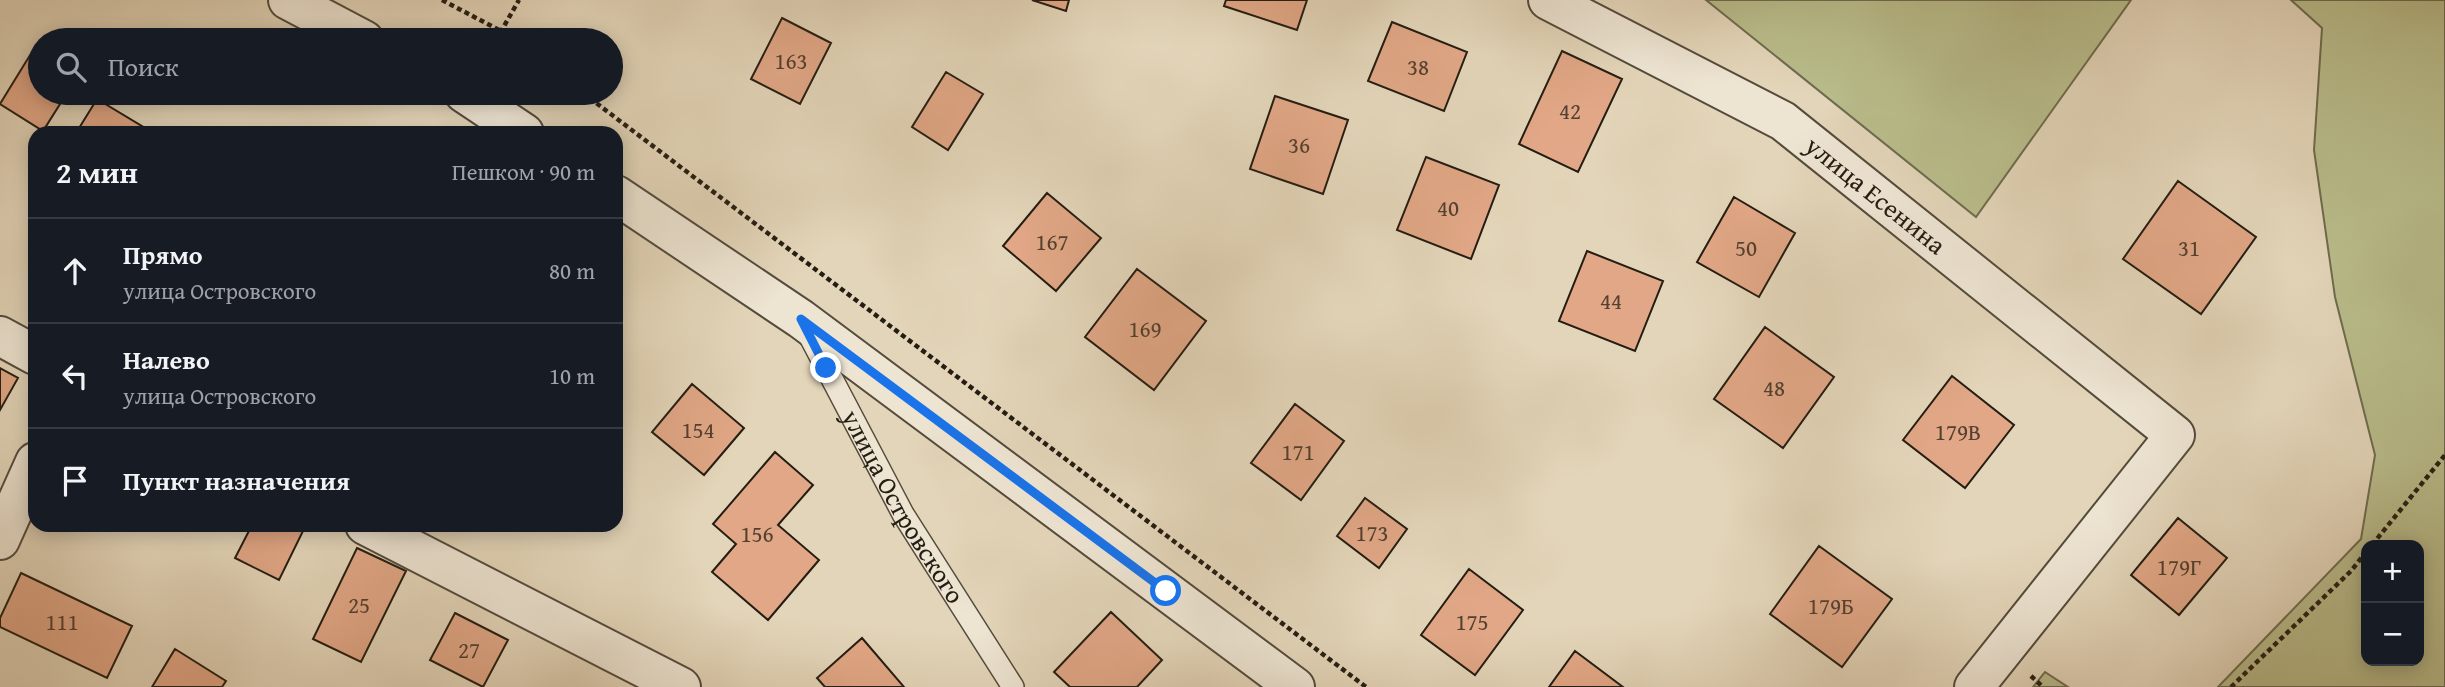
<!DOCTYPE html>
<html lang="ru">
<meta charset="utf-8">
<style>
:root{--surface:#171b24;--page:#20242c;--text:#f1f3f6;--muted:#9ea1a6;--line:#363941}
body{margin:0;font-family:"Gentium Book Plus",serif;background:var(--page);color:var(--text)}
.controls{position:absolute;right:21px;bottom:21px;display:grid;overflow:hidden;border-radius:14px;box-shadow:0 4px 18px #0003}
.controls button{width:63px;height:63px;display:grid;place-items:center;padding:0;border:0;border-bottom:2px solid var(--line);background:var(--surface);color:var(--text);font:35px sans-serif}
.stop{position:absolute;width:21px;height:21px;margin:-16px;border:5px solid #1a73e8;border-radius:50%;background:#fff}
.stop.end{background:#1a73e8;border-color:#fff;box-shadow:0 2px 7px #0008}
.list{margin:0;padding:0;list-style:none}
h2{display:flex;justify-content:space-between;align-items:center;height:91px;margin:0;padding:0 28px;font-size:30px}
h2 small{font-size:23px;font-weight:400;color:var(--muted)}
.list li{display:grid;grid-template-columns:46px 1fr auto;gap:21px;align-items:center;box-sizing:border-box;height:105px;padding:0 28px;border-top:2px solid var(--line)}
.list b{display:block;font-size:26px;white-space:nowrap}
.list p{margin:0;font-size:23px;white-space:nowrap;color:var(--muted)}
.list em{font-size:23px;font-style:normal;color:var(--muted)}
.icon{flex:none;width:38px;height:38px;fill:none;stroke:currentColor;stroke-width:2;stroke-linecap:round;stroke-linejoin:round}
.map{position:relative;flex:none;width:2445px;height:687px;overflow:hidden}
.search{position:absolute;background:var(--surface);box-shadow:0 4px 18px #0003;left:28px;top:28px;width:595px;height:77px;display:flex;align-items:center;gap:18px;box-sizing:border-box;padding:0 24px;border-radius:38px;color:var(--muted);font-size:26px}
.panel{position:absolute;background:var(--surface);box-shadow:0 4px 18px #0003;left:28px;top:126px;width:595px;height:406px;border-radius:21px}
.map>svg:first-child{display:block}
.green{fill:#b9bc8b;stroke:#6e6c4f;stroke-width:2;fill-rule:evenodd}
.building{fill:#e1a786;stroke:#241d13;stroke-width:2}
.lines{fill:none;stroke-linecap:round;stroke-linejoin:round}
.service-casing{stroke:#544b3c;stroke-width:24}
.minor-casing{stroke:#544b3c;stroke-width:42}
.tertiary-casing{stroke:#544b3c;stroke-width:42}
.path{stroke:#241d13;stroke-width:4.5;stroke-dasharray:5 3.5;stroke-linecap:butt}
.service{stroke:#ede4d2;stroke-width:21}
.minor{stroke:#ede4d2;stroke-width:38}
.tertiary{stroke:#ede4d2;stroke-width:38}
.route{stroke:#1a73e8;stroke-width:9}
.labels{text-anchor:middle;stroke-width:6;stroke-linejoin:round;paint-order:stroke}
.number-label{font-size:23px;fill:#534030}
.street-label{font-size:26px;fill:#241d13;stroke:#ede4d2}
</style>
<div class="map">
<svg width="2445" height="687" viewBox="0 0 2445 687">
<rect width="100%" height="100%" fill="#e3d5b9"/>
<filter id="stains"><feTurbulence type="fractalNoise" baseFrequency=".00286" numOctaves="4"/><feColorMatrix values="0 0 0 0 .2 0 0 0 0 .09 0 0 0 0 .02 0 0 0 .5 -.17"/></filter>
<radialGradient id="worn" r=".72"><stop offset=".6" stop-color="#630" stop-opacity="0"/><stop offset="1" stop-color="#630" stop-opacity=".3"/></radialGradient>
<path class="green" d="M1706,0H2131L1976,217Z
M2291,0H2445V687H2218L2361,539L2375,455L2335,297L2314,150L2322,28ZM2419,545V661H2366V545Z
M2045,672L2068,687H2033Z"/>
<path class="building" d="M1032,0H1069L1066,11Z
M1226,0H1307L1297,30L1224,6Z
M782,18L831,43L800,104L751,79Z
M1392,22L1467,52L1444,111L1368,81Z
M35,47L40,50V93H67L43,131L0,104Z
M1562,51L1622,79L1578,172L1519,144Z
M946,72L983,94L948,150L912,127Z
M1275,96L1348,120L1323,194L1250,169Z
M97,99L145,128L143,133H76Z
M1426,157L1499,185L1471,259L1397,230Z
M2178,181L2256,237L2201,314L2123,259Z
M1047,193L1101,238L1056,291L1003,246Z
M1734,197L1795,233L1759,297L1697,262Z
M1587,251L1663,281L1635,351L1559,321Z
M1137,269L1206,321L1154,390L1085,337Z
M1765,327L1834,377L1783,448L1714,399Z
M0,368L18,378L0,410Z
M1952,376L2014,425L1965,488L1903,440Z
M692,384L744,428L704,475L652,432Z
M1295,404L1344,441L1301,500L1251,463Z
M775,452L813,485L778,525L819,560L768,620L712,572L736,544L713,524Z
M1365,498L1407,529L1379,568L1337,536Z
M2178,518L2227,558L2179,615L2131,575Z
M252,525H292L303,531L279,580L235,558Z
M1819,546L1892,599L1842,667L1770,614Z
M357,548L406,571L361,662L313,639Z
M1469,569L1523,610L1475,675L1421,635Z
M21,573L132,626L107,678L0,627V618Z
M1111,612L1162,660L1137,687H1070L1054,672Z
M455,613L508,640L483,687L430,660Z
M862,638L904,687H825L817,678Z
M175,649L226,681L222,687H152Z
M1575,651L1623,687H1549Z"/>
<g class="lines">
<defs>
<g id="service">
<path id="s1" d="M808,333L903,514L1013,687"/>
</g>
<g id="minor">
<path id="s2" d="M1548,0L1783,121L2175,435L1974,687"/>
<path d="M0,336L35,355"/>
<path d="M365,525L681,687"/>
<path d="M0,540L35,462"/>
</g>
<path id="tertiary" d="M288,0L364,40
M464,93L524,133
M616,195L801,319L1295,687"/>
</defs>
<use href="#service" class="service-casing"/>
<use href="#minor" class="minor-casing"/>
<use href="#tertiary" class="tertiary-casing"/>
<path class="path" d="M442,0L501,31L514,40
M496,40L519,0
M583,93L1366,687
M2372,545L2445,455
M2031,676L2043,687
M2231,687L2351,571L2366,552"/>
<use href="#service" class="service"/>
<use href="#minor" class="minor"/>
<use href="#tertiary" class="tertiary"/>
</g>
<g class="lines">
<path class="route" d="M826,368L801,319L1166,591"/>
</g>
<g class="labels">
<g class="number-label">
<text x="791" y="69">163</text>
<text x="1418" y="75">38</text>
<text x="1570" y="119">42</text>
<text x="1299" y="153">36</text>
<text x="1448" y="216">40</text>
<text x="1052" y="250">167</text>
<text x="1746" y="256">50</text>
<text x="2189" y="256">31</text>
<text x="1611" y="309">44</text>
<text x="1145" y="337">169</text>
<text x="1774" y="396">48</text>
<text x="698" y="438">154</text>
<text x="1958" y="440">179В</text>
<text x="1298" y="460">171</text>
<text x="1372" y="541">173</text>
<text x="757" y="542">156</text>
<text x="2179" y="575">179Г</text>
<text x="359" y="613">25</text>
<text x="1831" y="614">179Б</text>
<text x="62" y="630">111</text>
<text x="1472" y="630">175</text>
<text x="469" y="658">27</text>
</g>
<g class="street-label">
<text dy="9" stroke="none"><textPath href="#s2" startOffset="383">улица Есенина</textPath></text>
<text dy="9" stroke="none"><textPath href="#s1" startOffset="198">улица Островского</textPath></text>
</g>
</g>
<rect width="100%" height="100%" filter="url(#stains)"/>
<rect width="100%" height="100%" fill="url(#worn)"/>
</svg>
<div class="controls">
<button>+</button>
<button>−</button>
</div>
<div class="stop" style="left:1166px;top:591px"></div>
<div class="stop end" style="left:826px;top:368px"></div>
<div class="search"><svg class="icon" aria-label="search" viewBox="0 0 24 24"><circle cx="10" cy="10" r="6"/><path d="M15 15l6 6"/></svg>Поиск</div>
<section class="panel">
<h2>2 мин<small>Пешком · 90 m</small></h2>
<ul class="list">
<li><svg class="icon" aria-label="ahead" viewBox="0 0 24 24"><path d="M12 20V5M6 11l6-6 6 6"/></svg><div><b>Прямо</b><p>улица Островского</p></div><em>80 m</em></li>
<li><svg class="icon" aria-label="left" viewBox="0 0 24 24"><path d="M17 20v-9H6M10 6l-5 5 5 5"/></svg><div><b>Налево</b><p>улица Островского</p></div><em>10 m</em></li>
<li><svg class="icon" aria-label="arrive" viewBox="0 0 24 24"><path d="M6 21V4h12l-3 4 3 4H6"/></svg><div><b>Пункт назначения</b></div></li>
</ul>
</section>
</div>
